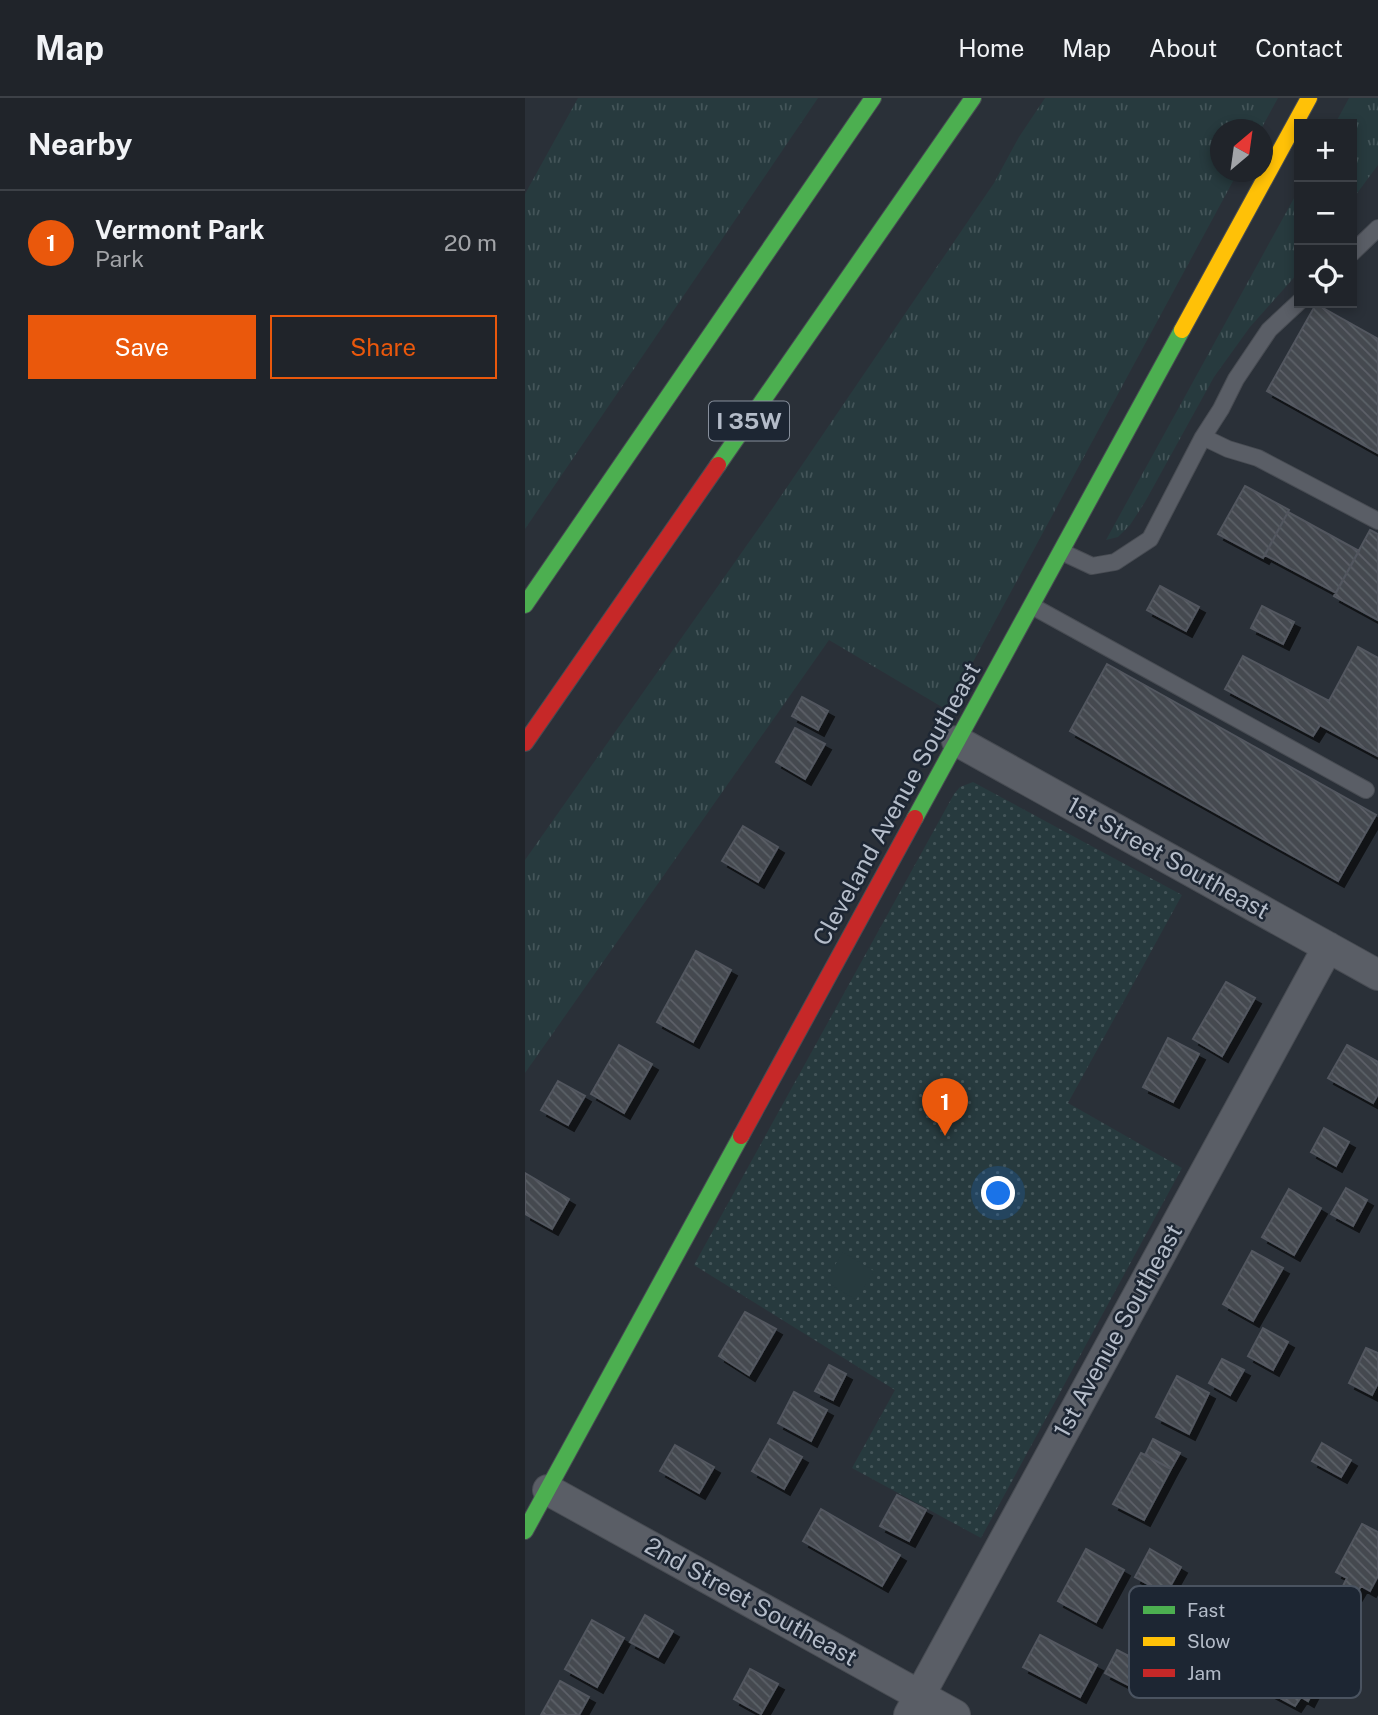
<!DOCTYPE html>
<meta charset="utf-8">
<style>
:root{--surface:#20242a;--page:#2d3036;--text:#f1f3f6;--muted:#a2a4a8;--line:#3d4147;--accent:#ea580c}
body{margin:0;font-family:"Public Sans",sans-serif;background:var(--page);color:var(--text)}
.controls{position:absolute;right:21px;top:21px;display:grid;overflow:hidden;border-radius:0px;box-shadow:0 4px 10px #0003}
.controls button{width:63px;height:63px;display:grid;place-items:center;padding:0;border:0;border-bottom:2px solid var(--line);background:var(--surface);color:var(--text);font:35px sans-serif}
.compass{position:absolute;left:685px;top:21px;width:63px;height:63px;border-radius:50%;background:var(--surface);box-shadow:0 4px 10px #0003;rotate:29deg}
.you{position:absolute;left:474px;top:1096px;width:24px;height:24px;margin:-18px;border:5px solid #fff;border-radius:50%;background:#1a73e8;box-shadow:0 0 0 10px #1a73e833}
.badge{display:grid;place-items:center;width:46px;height:46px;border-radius:50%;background:var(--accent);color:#fff;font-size:23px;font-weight:700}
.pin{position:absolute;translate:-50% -58px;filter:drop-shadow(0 2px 4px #0008)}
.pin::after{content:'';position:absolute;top:37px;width:24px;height:21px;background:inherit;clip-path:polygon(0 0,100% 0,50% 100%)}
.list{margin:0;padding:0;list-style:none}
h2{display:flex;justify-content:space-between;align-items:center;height:91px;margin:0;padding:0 28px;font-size:30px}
h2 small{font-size:23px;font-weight:400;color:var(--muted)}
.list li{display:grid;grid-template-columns:46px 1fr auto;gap:21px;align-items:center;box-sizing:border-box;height:105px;padding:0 28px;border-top:2px solid var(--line)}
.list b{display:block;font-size:26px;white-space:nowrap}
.list p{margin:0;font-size:23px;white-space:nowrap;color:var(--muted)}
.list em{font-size:23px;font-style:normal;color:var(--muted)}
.actions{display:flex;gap:14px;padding:21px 28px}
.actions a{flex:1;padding:16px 0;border:2px solid var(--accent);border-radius:0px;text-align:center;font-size:24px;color:var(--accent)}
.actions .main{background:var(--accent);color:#fff}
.icon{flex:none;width:38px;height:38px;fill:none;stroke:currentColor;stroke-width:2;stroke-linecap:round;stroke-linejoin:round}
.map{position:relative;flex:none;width:853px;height:1617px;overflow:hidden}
header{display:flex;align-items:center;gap:42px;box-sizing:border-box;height:98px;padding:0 35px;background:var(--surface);border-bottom:2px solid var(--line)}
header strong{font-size:33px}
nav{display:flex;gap:38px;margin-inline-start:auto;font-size:24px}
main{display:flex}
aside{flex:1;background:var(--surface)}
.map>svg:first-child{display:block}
.grass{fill:url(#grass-tufts)}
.park{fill:url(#park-dots)}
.garden{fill:#273a3e}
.building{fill:url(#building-back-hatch);stroke:#52575f;stroke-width:2;filter:url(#shadow)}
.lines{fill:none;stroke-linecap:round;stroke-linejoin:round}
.lane-casing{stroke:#484c53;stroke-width:18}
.street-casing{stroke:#484c53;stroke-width:32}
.fast-casing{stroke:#484c53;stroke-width:18}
.slow-casing{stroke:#484c53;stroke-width:18}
.jam-casing{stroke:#484c53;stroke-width:18}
.lane{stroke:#5a5e66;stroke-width:16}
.street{stroke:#5a5e66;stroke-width:30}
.fast{stroke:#4caf50;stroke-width:16}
.slow{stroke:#ffc107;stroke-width:16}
.jam{stroke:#c62828;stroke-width:16}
.labels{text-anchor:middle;stroke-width:5;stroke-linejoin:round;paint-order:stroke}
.shield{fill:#1d2633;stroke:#878f9c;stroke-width:2}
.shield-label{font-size:23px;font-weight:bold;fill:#b4bcc9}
.street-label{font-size:24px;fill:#b4bcc9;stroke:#1d2633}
.key{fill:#1d2633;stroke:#4a5360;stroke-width:2}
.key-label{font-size:19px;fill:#b4bcc9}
</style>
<header>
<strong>Map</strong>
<nav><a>Home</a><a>Map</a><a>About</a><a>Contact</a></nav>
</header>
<main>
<aside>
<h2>Nearby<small></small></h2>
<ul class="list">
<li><span class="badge">1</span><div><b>Vermont Park</b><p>Park</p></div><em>20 m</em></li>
</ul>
<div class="actions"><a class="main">Save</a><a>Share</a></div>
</aside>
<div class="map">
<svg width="853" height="1617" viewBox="0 0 853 1617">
<defs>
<pattern id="grass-tufts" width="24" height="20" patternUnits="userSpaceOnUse" patternTransform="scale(1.75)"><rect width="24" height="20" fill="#273a3e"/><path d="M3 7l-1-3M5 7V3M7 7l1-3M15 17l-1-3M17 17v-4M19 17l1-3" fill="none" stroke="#445559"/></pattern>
<pattern id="park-dots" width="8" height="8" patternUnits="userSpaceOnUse" patternTransform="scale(1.75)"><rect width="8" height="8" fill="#273a3e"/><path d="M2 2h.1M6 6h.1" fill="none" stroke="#445559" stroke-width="1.8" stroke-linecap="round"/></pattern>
<pattern id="building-back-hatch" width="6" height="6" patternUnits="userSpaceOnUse" patternTransform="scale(1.75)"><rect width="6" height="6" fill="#444950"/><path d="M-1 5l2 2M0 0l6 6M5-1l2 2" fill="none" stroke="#5d6168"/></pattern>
<filter id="shadow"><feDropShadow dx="6" dy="6" stdDeviation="0" flood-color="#0009"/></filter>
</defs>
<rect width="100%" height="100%" fill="#2a3038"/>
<path class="grass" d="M53,0H293L0,431V96Z
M520,0H753L736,31L696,32V74H713L422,612L304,542L0,975V762L243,417L469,85L494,39Z
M824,0H853V67L827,102V26H810Z
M774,91V174L725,229L689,279L620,404L605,427L593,439L581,442Z"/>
<path class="park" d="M448,684L657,797L543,1005L657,1070L456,1440L327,1370L370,1292L169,1167L429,696L435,689Z"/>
<path class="garden" d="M318,1154L349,1173L331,1202L300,1183Z"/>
<path class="building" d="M791,206L853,241V355L742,293Z
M720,388L764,412L738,460L693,436Z
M763,414L834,453L811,495L740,457Z
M845,432L853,436V522L809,498Z
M635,488L674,509L661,533L622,512Z
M737,508L769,524L758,546L726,530Z
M833,549L853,560V658L795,627L788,638L700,591L718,558L804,603Z
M582,566L851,717L813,783L545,633Z
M277,599L303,613L293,632L267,618Z
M270,630L300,646L280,681L251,664Z
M218,728L253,749L233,784L197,763Z
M171,853L206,872L168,944L132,924Z
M701,884L730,900L697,958L668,941Z
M643,940L674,956L648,1004L618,989Z
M94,947L127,966L99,1015L66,996Z
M822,947L853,964V996L848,1005L803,980Z
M33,983L60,998L43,1027L16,1012Z
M799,1030L824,1044L811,1068L786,1054Z
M0,1075L44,1101L27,1131L0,1116Z
M821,1090L842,1102L828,1128L806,1116Z
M764,1091L796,1110L769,1157L737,1139Z
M727,1153L758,1170L728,1223L698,1206Z
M220,1214L251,1231L224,1277L194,1258Z
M738,1230L763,1244L748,1272L723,1258Z
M841,1250L853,1255V1285L847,1297L824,1285Z
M697,1261L719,1272L705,1297L684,1285Z
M304,1267L321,1276L308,1302L290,1293Z
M652,1278L684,1295L664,1336L631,1319Z
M269,1294L302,1312L286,1343L253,1325Z
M245,1341L277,1359L259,1391L227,1373Z
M628,1341L655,1355L646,1371L620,1357Z
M797,1345L826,1362L816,1379L787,1363Z
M150,1347L189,1369L174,1395L135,1373Z
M616,1355L646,1371L619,1422L588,1406Z
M372,1397L401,1412L384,1443L355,1428Z
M296,1411L375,1457L357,1488L278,1443Z
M837,1426L853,1434V1478L845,1493L836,1488L826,1505L813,1498L822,1480L811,1474Z
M561,1451L599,1472L571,1524L533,1503Z
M625,1451L656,1469L641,1496L610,1479Z
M120,1517L148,1533L133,1559L105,1544Z
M67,1522L99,1540L72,1589L40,1571Z
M515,1537L572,1567L555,1599L498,1569Z
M773,1541L806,1559L783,1603L776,1599L770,1608L744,1594L752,1579L728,1566L740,1544L764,1557Z
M592,1552L617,1565L605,1588L580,1575Z
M225,1571L253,1586L236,1616L209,1601Z
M35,1583L64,1599L54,1617H16Z"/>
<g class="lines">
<defs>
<path id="lane" d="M827,155L853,130
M678,339L696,311L711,281L744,232L774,204
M537,454L567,468L590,464L625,441L678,339L703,351L733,360L853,423
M507,508L841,692"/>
<path id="street" d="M432,643L853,877
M23,1392L430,1617
M384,1617L803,849"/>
<path id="fast" d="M193,367L448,0
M0,507L348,0
M390,720L657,232
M0,1433L216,1038"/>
<path id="slow" d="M657,232L784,0"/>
<path id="jam" d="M0,645L193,367
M216,1038L390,720"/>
</defs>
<use href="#lane" class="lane-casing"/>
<use href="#street" class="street-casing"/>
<use href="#fast" class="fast-casing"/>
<use href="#slow" class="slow-casing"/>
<use href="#jam" class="jam-casing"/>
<use href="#lane" class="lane"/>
<use href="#street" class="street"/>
<use href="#fast" class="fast"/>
<use href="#slow" class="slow"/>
<use href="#jam" class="jam"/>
</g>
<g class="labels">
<rect class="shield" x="184" y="303.5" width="80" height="39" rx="5"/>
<g class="shield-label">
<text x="224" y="331">I 35W</text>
</g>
<g class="street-label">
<text transform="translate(372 706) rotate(-61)" y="8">Cleveland Avenue Southeast</text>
<text transform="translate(643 760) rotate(29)" y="8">1st Street Southeast</text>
<text transform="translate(593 1233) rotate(-61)" y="8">1st Avenue Southeast</text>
<text transform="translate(226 1504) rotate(29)" y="8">2nd Street Southeast</text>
</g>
</g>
<rect x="604" y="1488" width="232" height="112" rx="10" class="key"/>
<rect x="618" y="1508" width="32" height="8" fill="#4caf50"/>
<rect x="618" y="1539" width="32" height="9" fill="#ffc107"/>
<rect x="618" y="1571" width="32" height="8" fill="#c62828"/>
<g class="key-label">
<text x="662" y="1519">Fast</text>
<text x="662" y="1550">Slow</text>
<text x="662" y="1582">Jam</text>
</g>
</svg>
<div class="controls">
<button>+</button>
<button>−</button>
<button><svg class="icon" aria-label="locate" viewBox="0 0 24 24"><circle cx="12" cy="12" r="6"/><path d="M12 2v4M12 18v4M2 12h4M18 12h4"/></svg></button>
</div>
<svg class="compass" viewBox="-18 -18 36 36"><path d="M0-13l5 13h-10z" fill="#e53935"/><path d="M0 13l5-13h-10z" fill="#a2a4a8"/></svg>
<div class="you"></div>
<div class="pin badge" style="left:420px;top:1038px">1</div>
</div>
</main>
